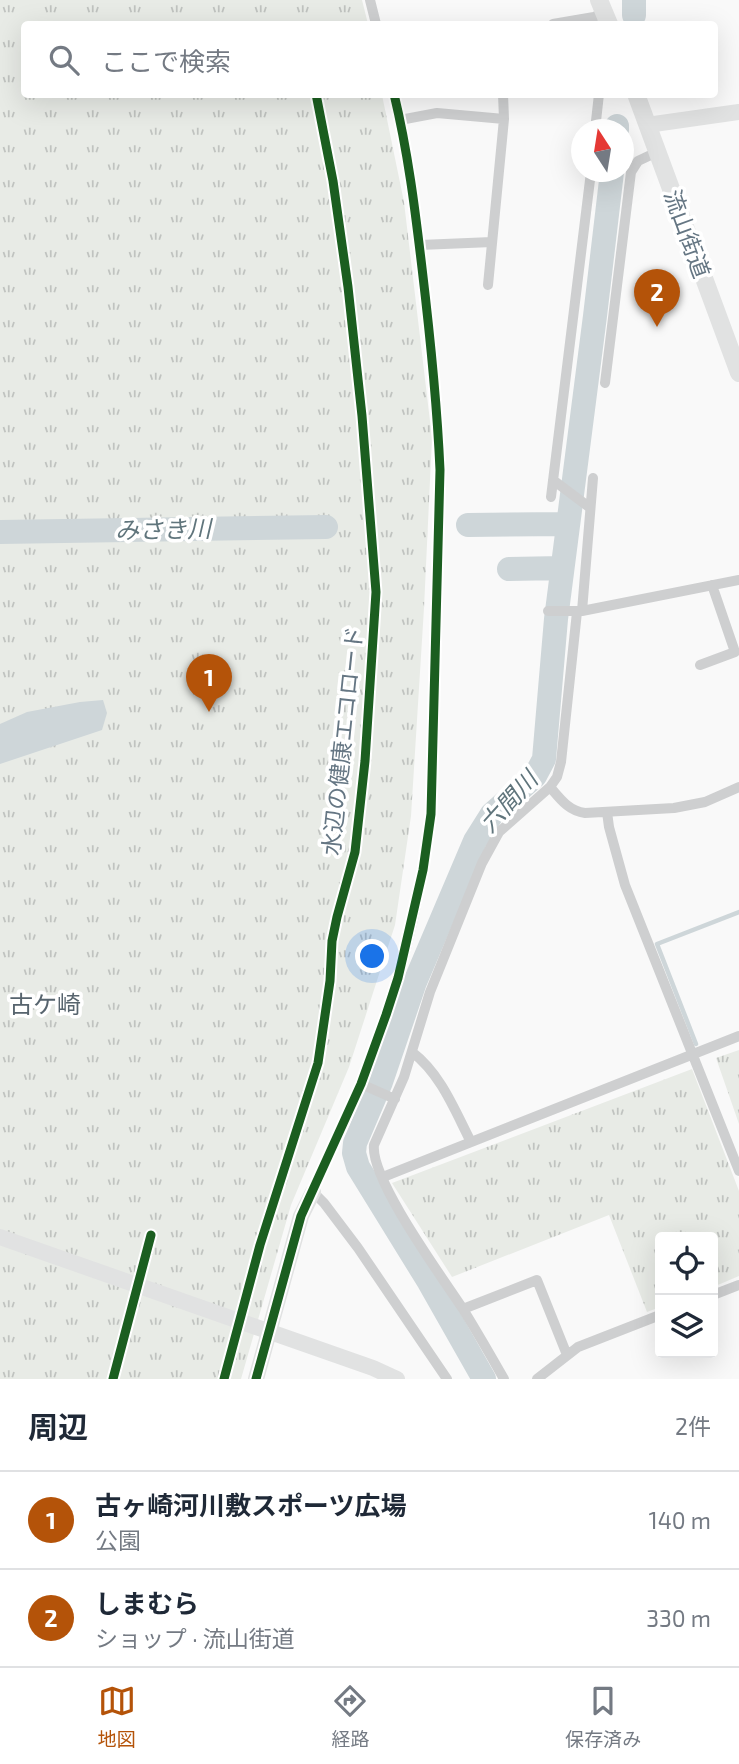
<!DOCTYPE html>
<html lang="ja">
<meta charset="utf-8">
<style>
:root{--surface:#fff;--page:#f6f6f7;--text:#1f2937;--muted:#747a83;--line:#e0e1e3;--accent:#b45309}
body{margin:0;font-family:"Exo 2","Noto Sans JP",sans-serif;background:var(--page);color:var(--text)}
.controls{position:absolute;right:21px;bottom:21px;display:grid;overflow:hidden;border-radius:7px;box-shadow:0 7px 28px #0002}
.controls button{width:63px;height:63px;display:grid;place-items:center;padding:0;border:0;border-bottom:2px solid var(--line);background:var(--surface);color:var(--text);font:35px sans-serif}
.compass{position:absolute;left:571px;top:119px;width:63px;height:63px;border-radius:50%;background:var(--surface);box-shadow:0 7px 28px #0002;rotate:348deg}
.you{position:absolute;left:373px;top:957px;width:24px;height:24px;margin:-18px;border:5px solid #fff;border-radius:50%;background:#1a73e8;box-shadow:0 0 0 10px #1a73e833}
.badge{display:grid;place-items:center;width:46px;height:46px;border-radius:50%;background:var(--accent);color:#fff;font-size:23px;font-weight:700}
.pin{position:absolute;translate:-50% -58px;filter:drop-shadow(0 2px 4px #0008)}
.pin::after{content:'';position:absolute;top:37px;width:24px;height:21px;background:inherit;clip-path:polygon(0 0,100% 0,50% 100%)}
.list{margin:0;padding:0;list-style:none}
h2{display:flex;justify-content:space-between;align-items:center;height:91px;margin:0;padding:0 28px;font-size:30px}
h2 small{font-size:23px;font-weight:400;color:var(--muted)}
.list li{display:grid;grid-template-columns:46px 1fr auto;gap:21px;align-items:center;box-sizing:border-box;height:98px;padding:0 28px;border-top:2px solid var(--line)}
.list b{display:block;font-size:26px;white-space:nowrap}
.list p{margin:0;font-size:23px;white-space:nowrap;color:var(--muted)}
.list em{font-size:23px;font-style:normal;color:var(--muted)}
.icon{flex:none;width:38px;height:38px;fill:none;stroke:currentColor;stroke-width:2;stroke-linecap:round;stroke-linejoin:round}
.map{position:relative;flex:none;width:739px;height:1379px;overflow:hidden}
.search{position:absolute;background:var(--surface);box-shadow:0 7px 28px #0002;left:21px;right:21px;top:21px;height:77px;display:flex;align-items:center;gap:18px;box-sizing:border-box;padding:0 24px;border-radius:7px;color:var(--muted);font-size:26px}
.sheet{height:287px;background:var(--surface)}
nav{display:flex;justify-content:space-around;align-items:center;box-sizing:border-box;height:98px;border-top:2px solid var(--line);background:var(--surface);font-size:19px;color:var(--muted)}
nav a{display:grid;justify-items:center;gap:4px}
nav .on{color:var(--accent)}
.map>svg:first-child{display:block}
.grass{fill:url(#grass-tufts)}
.water{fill:#ced6d9}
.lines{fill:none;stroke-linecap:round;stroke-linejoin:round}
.stream{stroke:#ced6d9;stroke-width:4.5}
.river{stroke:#ced6d9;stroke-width:24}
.street{stroke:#cecfd0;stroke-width:10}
.secondary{stroke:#e1e2e2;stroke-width:16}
.primary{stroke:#e1e2e2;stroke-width:18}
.cycleway-casing{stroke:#fff;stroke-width:13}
.cycleway{stroke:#1b5e20;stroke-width:9}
.labels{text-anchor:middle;stroke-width:7;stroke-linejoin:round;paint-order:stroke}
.street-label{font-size:23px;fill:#657683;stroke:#fff}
.water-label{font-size:24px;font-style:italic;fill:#60757c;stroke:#fff}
.neighbourhood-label{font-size:24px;fill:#57646e;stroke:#fff}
</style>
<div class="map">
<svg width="739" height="1379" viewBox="0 0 739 1379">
<defs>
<pattern id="grass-tufts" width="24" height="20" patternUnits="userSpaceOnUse" patternTransform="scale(1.75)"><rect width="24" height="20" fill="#e8ebe6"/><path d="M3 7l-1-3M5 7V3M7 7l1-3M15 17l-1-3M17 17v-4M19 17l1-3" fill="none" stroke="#c0c3c0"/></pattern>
</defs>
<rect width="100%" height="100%" fill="#f9f9f9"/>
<path class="grass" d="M0,0H362L368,24H24V94L382,95L404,202L432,438L424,608L411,816L395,925L349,1067L291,1205L241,1379H0Z
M739,1050V1124L716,1058Z
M692,1069L739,1191V1276L713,1287V1237H660V1307L647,1312L609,1215L452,1277L392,1183Z"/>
<path class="water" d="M103,700L107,713L102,730L0,764V724L27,712L80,702Z"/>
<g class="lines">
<path class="stream" d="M696,1044L657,944L739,912"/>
<path class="river" d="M634,15V0
M617,130V126
M468,525L567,524
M0,532L326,527
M509,569L562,568
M484,1379L429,1282L358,1167L354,1153L355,1143L381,1082L415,982L475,841L492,814L535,776L544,759L556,619L595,316L612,172"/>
<path class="street" d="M370,0L376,24
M553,24L594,17L604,12L605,10
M394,94C408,152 415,209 422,268C430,335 437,402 440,470L431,814C421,902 396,1003 361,1084C345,1120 328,1156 313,1192L324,1203L358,1248L447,1379
M400,120L437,113L504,119L503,94
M595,130L599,94
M420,245L492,242
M488,285L504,119
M605,383L631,172L638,161L657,152
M553,480L589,507
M551,497L591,172
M548,611H582L739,580
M582,611L593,478
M700,665L735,652L712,585
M550,787C561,800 569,811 585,813L674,808L705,802L739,787
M607,812L609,827L625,885L739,1171
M412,1052C441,1074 455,1111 471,1142
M361,1084L395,1099
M383,1177L739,1036
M713,1295L739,1285
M463,1309L537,1280L567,1355
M504,1379C491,1356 477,1332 463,1309C442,1277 370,1179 374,1145L404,1077L430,992L482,863L499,832L550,787L557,777L561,762L577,612
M537,1379L578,1347L660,1315"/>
<path class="secondary" d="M647,125L739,112
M0,1237L373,1368L397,1379
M256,1379L301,1216L313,1192"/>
<path class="primary" d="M599,0L609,24
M636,94L739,373"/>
<defs>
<path id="cycleway" d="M113,1379L151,1235
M224,1379L260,1245L318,1063L330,981L332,941L337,917L355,852L365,761L376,592L362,416L348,287L333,181L316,94
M256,1379L301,1216L361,1084L386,1015L398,978L423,870L431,814L440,470C437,402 430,335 422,268C415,209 408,152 394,94"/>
</defs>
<use href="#cycleway" class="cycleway-casing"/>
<use href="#cycleway" class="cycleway"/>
</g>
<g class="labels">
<g class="street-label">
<text transform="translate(687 234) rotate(70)" y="8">流山街道</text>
<text transform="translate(343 741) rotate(-84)" y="8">水辺の健康エコロード</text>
</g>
<g class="water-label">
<text transform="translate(163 530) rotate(-1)" y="8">みさき川</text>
<text transform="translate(509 802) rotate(-48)" y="8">六間川</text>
</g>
<g class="neighbourhood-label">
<text x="45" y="1013">古ケ崎</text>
</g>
</g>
</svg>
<div class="controls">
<button><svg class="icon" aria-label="locate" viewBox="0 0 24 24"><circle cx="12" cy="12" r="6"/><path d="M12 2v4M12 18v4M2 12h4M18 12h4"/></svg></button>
<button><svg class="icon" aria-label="layers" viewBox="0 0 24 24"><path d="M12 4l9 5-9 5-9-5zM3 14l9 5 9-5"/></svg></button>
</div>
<svg class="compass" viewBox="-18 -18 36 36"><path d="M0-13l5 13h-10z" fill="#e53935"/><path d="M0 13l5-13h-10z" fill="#747a83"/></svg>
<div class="you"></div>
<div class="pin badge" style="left:209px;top:712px">1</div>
<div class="pin badge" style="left:657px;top:327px">2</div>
<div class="search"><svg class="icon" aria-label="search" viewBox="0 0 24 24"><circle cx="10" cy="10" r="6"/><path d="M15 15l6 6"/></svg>ここで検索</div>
</div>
<section class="sheet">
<h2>周辺<small>2件</small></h2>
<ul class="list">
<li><span class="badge">1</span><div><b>古ヶ崎河川敷スポーツ広場</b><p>公園</p></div><em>140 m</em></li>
<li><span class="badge">2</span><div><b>しまむら</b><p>ショップ · 流山街道</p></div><em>330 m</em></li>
</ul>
</section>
<nav>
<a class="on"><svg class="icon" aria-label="map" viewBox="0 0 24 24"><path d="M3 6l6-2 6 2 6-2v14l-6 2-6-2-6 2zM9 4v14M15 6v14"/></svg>地図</a>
<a><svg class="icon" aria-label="directions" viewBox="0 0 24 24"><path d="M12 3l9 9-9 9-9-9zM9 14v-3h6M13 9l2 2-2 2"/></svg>経路</a>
<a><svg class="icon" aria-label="saved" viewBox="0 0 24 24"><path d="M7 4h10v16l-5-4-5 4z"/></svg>保存済み</a>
</nav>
